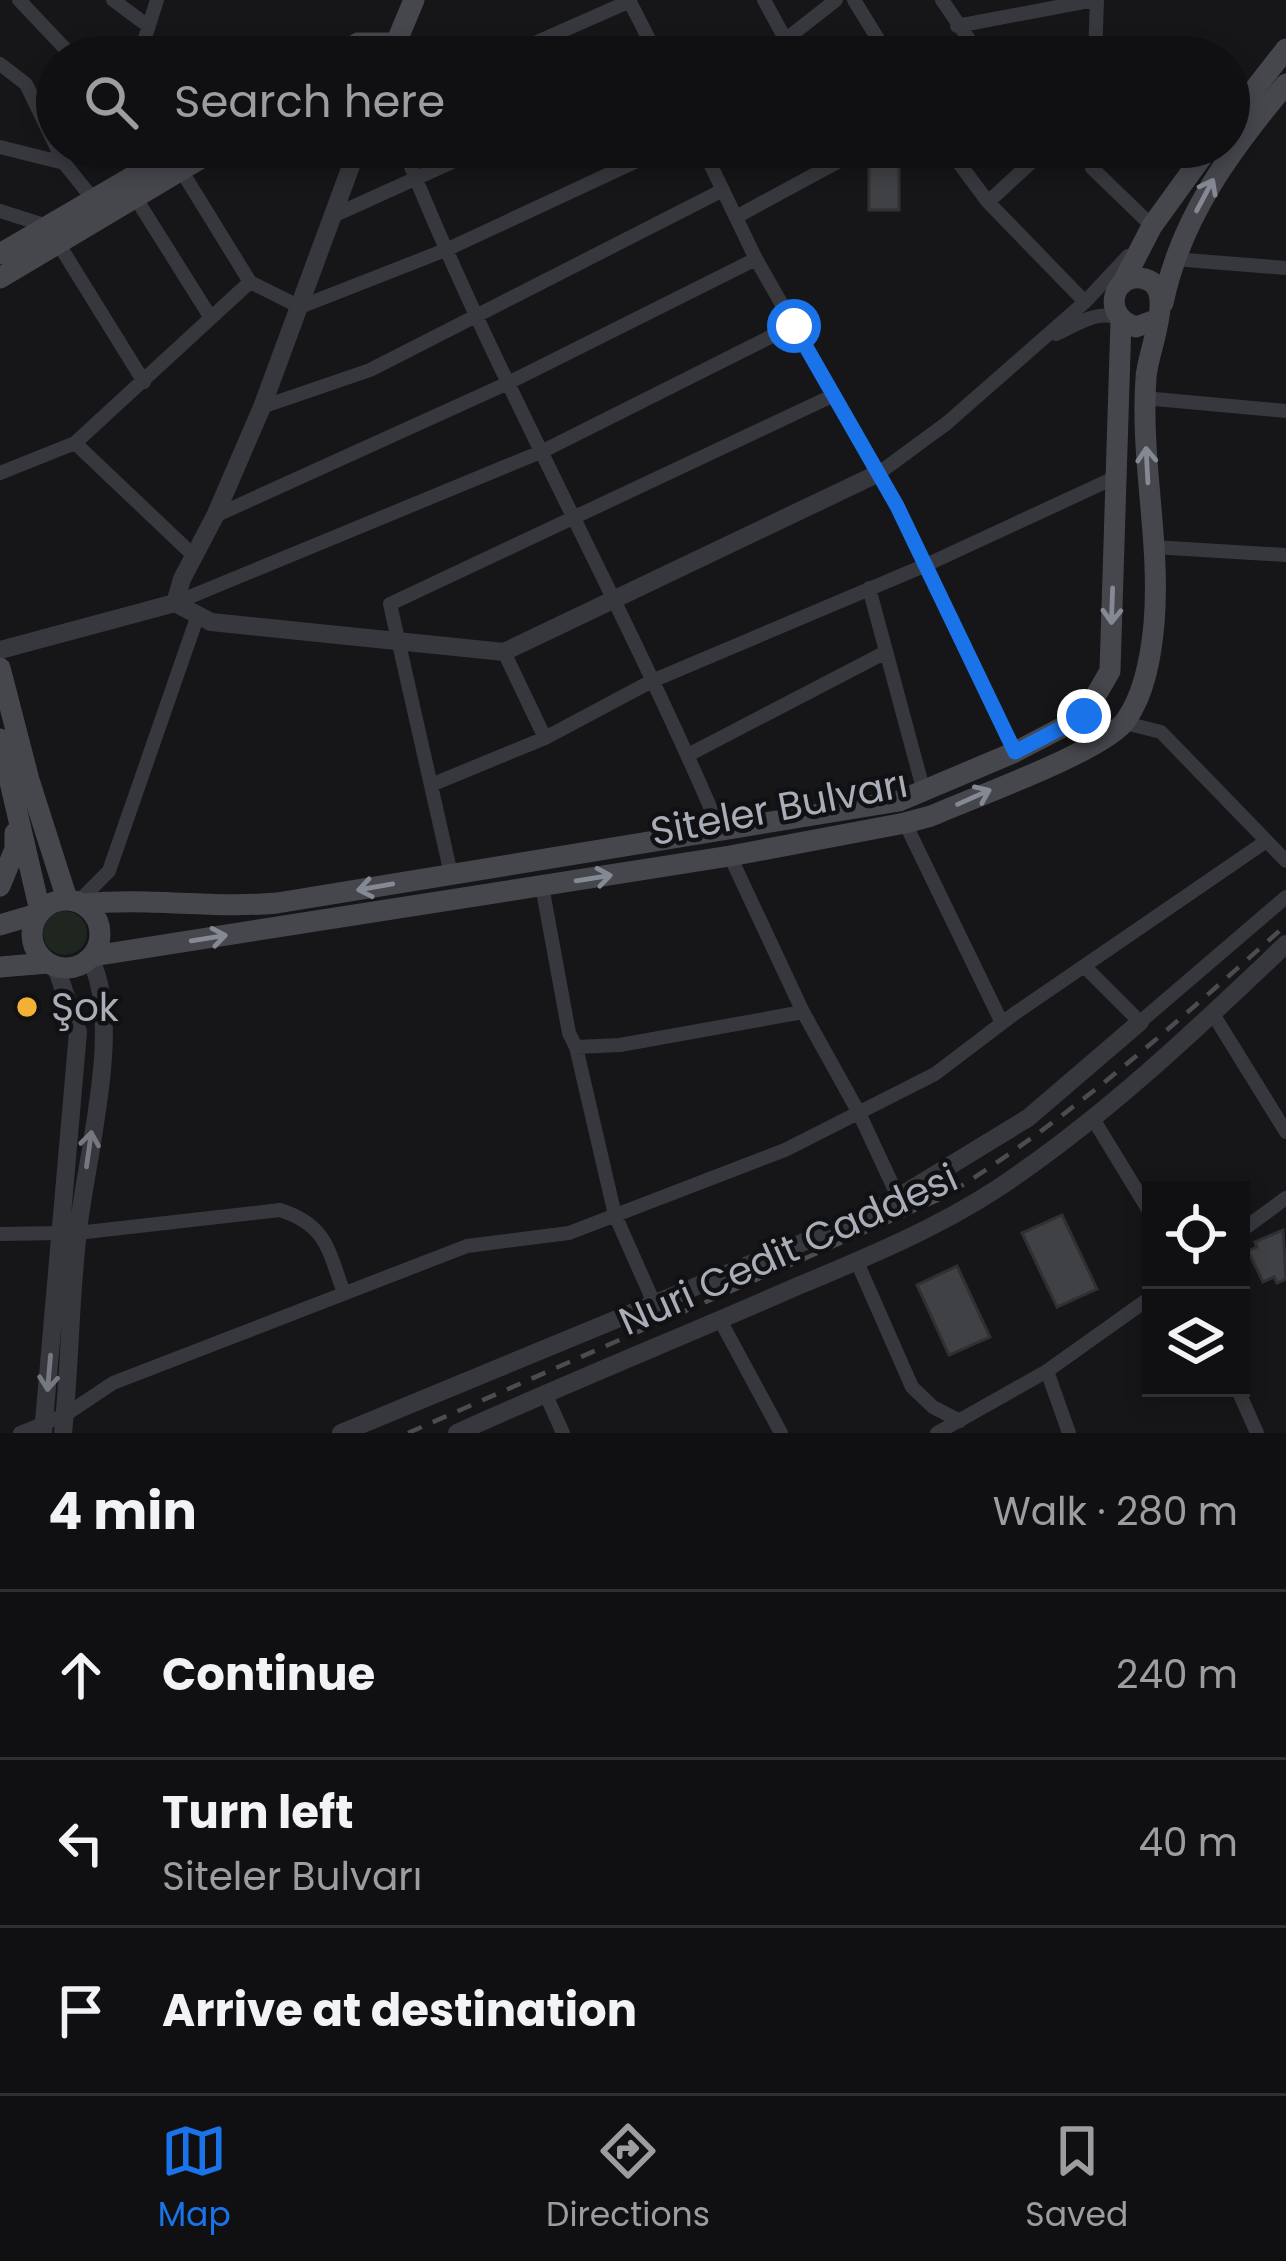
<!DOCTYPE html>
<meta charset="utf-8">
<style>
:root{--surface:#101012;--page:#1e1e20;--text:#f1f3f6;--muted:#9c9d9f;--line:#303032;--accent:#1a73e8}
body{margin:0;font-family:Poppins,sans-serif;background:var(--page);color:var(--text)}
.controls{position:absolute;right:36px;bottom:36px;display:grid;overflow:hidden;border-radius:0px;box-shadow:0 6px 18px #0003}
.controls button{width:108px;height:108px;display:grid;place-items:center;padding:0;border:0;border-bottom:3px solid var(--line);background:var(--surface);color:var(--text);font:60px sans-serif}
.stop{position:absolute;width:36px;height:36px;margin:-27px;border:9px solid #1a73e8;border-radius:50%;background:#fff}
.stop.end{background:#1a73e8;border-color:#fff;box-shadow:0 3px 12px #0008}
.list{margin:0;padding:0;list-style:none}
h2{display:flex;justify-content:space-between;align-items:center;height:156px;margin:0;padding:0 48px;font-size:51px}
h2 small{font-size:39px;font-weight:400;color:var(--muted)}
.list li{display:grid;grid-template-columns:78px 1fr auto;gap:36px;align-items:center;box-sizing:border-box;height:168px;padding:0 48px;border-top:3px solid var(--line)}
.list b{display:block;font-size:45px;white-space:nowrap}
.list p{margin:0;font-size:39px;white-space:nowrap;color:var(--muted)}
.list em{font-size:39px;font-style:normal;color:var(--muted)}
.icon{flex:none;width:66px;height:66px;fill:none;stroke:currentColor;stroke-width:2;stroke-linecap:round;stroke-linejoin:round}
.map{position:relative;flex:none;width:1286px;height:1433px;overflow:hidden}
.search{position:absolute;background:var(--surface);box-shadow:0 6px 18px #0003;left:36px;right:36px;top:36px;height:132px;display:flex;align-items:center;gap:30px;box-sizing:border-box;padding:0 42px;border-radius:66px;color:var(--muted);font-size:45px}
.sheet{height:660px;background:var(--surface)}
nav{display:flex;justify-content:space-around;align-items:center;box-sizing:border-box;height:168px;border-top:3px solid var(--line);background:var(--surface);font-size:33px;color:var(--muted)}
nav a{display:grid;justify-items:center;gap:6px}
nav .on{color:var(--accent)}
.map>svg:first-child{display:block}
.green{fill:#1e261f}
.building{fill:#404145;stroke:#303034;stroke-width:3}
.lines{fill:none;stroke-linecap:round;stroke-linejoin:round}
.minor{stroke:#37383d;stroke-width:14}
.tertiary{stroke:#37383d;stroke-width:18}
.secondary{stroke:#45474d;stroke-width:21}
.rail{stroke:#4a4c52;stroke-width:4.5;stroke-dasharray:15 12;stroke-linecap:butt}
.oneway{stroke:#858993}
.oneway2{stroke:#757881}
.route{stroke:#1a73e8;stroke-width:15}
.poi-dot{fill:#f2b134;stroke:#111113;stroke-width:4.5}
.labels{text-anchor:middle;stroke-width:9;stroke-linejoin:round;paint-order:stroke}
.street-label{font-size:39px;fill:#a8adb8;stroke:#111113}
.poi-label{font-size:39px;fill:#a8adb8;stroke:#111113;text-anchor:start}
</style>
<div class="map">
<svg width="1286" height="1433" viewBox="0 0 1286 1433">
<rect width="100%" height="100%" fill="#161618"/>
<path class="green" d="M43 933a22 22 0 1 1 44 0a22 22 0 1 1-44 0Z"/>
<path class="building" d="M869,163H899V210H869Z
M1062,1215L1097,1289L1057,1307L1022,1233Z
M1283,1230L1286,1279L1277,1283L1274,1277L1263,1282L1248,1251L1257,1247L1255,1242Z
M957,1266L990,1337L949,1355L917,1285Z"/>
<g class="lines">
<path class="minor" d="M19,0L73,57
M113,0L148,26
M629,0L658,57
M764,0L795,57
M854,0L889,57
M942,0L981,57
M957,26L1094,0
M139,57L157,0
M503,57L630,1
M752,57L785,40L836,0
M1095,57L1097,0
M0,64L26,84L64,163L93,199
M0,147L64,163
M403,147C496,380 622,599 720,830
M702,147L756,259L897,506L1015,752
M947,147L988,202L1085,302
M1093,147L1092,168L1152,226L1149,229
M181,170L250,282L300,307L448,249L667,147
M135,197L211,318
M988,202L1048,147
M0,211L47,226
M335,215L485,147
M736,217L865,147
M58,243L144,382
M1174,259L1286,268
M1056,334C1075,326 1099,308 1119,319
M1144,398L1286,411
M262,407L370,370L723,190
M75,443L194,556
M0,473L75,443L250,282
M879,473L947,423L1085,302L1128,256
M215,516L508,383L756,259
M1153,547L1286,555
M869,588L924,792
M175,603L543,451L794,325
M504,652L545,738
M1125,723L1161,732L1286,861
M688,755L886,652
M431,785L545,738L652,681L926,565L1116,477
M905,823L1002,1023
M730,856L803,1012L859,1113L899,1199
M451,874L390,604L834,395
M542,886L569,1033L576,1047L620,1045L803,1012
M78,902L109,871L198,615
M1084,966L1140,1022L1286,897
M1213,1014L1286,1132
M576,1047L615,1215L654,1303
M1092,1117L1151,1214
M1241,1231L1286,1198
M77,1233L280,1210C327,1225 328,1250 344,1293
M0,1234L62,1233
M857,1262L912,1387L933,1407L960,1421
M720,1320L781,1433
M1047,1371L1069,1433
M1237,1388L1257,1433
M545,1393L563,1433
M20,1433L65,1415L113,1383L467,1246L569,1233L785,1150L935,1074L1014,1014L1265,842
M937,1433L1047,1371L1151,1297"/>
<path class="tertiary" d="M175,603L182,579L215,516L262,407L358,147
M0,650L175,603L211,622L504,652L879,473
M43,1433L78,1032L56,967
M63,1433C70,1366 70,1298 78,1231C86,1157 124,1023 90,959
M341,1433L869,1215L1028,1118L1140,1022
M457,1433C567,1383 679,1338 791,1289C860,1260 932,1231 995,1190C1100,1121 1195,1031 1286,944"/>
<path class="secondary" d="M334,57L358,43H395
M372,57L396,43L414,0
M1229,122L1286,49
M0,254L183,147
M0,278L220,147
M1122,284L1152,226L1209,147
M1163,303C1181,217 1231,150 1286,84
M0,668L29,780L67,899
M0,739L40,911
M0,886L15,849V833
M32 934a34 34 0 1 1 68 0a34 34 0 1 1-68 0Z
M84,904C147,897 211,909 277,903L899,801L1015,752L1084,716L1110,671L1121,321
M0,925L37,914
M93,956L730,856L905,823L931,816C971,798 1105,751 1126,720C1145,693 1151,656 1154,624C1161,542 1140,460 1146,378C1147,351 1178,288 1145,279C1114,270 1099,316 1136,327L1158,319
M0,967L48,963"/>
<path class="rail" d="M408,1433L940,1199C1067,1122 1175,1024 1286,925"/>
</g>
<defs><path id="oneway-shaft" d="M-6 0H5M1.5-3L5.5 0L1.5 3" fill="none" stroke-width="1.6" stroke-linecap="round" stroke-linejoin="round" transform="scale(3)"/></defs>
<g class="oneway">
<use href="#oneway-shaft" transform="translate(1205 195) rotate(-62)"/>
<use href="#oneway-shaft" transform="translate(1147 465) rotate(-93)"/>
<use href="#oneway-shaft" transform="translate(1112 606) rotate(92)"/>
<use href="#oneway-shaft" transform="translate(974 797) rotate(-24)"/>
<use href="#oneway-shaft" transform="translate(594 878) rotate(-9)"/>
<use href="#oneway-shaft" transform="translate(375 887) rotate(170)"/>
<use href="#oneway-shaft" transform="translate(209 938) rotate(-9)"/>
</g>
<g class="oneway2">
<use href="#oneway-shaft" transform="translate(89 1149) rotate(-82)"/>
<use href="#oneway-shaft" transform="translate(49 1373) rotate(95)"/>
</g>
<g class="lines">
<path class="route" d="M794,326L897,506L1015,752L1084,716"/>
</g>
<circle class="poi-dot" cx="27" cy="1007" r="12"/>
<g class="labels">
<g class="street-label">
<text transform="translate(779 807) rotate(-11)" y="14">Siteler Bulvarı</text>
<text transform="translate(788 1249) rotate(-24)" y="14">Nuri Cedit Caddesi</text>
</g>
<g class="poi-label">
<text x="51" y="1021">Şok</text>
</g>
</g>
</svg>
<div class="controls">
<button><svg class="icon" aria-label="locate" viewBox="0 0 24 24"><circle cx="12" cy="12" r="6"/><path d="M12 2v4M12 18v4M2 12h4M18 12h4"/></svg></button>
<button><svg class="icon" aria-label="layers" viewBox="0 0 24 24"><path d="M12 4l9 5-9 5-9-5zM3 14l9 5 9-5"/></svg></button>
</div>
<div class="stop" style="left:794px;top:326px"></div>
<div class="stop end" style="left:1084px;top:716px"></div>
<div class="search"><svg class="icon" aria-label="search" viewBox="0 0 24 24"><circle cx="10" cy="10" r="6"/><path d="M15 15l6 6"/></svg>Search here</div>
</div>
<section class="sheet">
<h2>4 min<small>Walk · 280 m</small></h2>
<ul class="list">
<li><svg class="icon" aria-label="ahead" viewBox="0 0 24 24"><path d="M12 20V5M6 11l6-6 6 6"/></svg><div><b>Continue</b></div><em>240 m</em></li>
<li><svg class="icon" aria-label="left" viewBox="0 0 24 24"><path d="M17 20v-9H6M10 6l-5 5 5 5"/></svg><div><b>Turn left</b><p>Siteler Bulvarı</p></div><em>40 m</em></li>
<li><svg class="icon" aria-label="arrive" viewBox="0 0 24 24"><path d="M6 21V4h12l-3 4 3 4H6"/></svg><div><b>Arrive at destination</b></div></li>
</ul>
</section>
<nav>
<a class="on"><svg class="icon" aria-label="map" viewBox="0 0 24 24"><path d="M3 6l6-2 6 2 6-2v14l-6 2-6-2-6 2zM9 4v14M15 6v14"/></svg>Map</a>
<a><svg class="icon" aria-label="directions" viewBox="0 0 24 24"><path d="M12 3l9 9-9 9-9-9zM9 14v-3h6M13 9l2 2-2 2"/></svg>Directions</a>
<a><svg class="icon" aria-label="saved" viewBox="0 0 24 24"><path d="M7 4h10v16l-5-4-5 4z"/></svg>Saved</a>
</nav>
